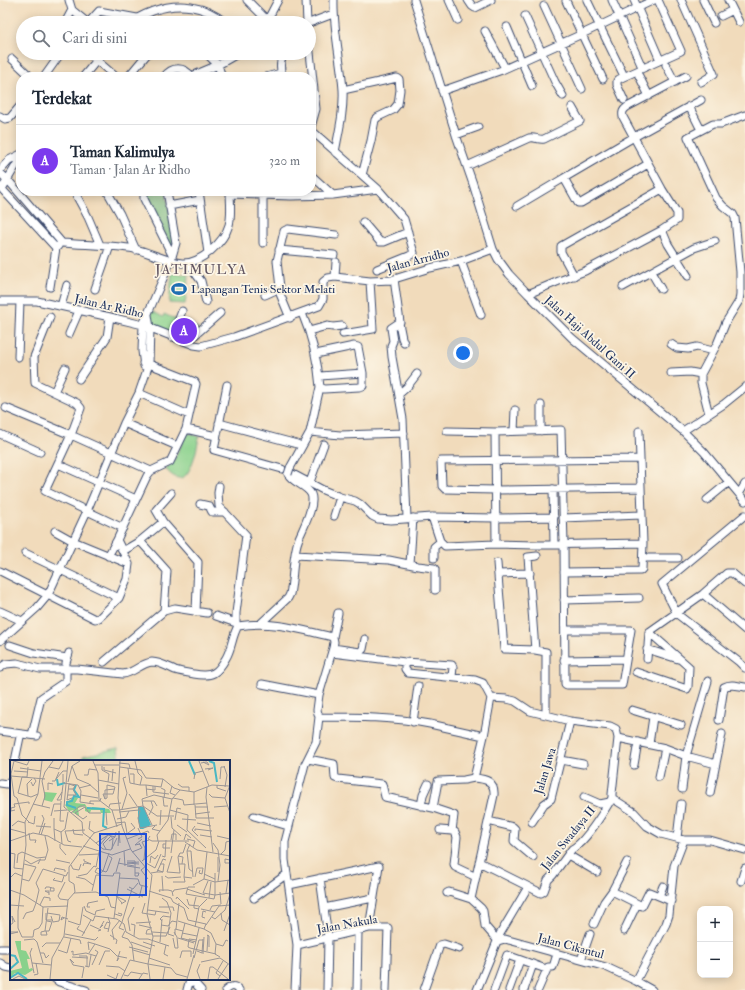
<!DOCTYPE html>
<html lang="id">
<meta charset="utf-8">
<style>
:root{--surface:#fff;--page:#f2f2f3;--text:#1f2937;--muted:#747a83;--line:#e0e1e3;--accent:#7c3aed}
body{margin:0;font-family:"IM FELL Double Pica",serif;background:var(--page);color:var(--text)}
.controls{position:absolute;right:12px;bottom:12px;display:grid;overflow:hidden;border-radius:8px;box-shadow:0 2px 10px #0003}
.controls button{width:36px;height:36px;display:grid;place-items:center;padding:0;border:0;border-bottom:1px solid var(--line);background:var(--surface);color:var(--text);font:20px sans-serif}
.you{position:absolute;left:463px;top:353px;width:14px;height:14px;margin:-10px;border:3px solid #fff;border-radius:50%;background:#1a73e8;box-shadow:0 0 0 6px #1a73e833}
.badge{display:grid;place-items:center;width:26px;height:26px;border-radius:50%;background:var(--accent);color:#fff;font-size:13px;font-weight:700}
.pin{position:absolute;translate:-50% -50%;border:2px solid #fff;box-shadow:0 1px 4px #0006}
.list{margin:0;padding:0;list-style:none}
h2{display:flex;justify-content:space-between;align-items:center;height:52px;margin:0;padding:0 16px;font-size:17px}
h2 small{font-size:13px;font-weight:400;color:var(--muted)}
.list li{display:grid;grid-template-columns:26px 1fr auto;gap:12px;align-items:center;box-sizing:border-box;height:72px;padding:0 16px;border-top:1px solid var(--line)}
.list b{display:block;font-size:15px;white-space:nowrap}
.list p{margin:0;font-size:13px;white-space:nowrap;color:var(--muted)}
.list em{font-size:13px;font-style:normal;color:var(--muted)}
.icon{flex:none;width:22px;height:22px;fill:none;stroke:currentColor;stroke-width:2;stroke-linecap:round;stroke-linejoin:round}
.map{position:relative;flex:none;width:745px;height:990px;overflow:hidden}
.search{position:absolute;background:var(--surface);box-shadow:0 2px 10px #0003;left:16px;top:16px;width:300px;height:44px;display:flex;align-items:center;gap:10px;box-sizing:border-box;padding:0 14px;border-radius:22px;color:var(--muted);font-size:15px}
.panel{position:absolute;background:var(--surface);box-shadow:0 2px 10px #0003;left:16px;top:72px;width:300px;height:124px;border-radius:16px}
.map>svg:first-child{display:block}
.green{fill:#89d18c;stroke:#528075}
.forest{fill:#6eb378;stroke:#44716b}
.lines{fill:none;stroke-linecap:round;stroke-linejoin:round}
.minor-casing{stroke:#3b496c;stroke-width:9}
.minor{stroke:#fff;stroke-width:7}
.minor-bridge-casing{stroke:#3b496c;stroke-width:9;stroke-linecap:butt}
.minor-bridge{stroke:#fff;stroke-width:7}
.labels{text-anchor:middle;stroke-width:3.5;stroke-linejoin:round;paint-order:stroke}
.street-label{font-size:12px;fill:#1b2f5e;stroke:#fcf5e5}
.poi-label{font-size:12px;fill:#1b2f5e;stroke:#fcf5e5;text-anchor:start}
.quarter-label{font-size:14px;letter-spacing:1px;fill:#615562;stroke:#fcf5e5}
.inset-river{fill:none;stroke:#49b7c3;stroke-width:2}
.inset-road{fill:none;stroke:#9b9696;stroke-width:1}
.view{fill:#1d4ed8;fill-opacity:0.15;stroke:#1d4ed8;stroke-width:2}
.inset-edge{fill:none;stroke:#1b2f5e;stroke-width:2}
</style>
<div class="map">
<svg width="745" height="990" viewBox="0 0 745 990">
<rect width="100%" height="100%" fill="#fcf5e5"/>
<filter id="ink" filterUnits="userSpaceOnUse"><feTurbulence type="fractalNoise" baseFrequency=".025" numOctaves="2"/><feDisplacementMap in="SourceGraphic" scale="8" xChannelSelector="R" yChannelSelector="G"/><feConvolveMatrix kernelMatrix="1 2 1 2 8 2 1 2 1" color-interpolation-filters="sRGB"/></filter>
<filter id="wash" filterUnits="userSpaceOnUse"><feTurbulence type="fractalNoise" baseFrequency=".012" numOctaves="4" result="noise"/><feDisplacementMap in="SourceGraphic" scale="16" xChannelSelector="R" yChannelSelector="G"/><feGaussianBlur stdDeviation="0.9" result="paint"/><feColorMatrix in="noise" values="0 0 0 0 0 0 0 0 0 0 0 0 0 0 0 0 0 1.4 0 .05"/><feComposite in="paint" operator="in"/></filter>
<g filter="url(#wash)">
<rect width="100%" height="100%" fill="#f1dbbb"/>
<path class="green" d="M172,273L189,275L185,304L169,303Z
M152,311L163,317L164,314L177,320L170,334L152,327L150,315Z
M181,321L199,329L186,341L174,336Z
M187,433L193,434L199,437C198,445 191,477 181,478C175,479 169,473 165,468L172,464Z
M118,748L120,761H83V756Z"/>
<path class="forest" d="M147,191H166L174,241L172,249L149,206Z"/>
</g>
<g filter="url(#ink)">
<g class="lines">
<defs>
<path id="minor" d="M69,0L72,10L88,23
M247,0L267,20
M306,0L307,23
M334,0C333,30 341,60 343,90C344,111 339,131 335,152
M414,0L456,135L473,184L493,249L498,259L509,274L528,294L572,338L683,431L704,452L745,501
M449,0L458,20
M468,0L472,6L475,8L491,0
M587,0L624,76
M612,0L642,67
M634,0L660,60
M681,0L714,74L701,82
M703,0L714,23
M728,0L739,22
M566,1L603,79
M544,6L582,89
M525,16L555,82L563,96
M721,16L733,10
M65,23L72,10
M88,23L99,11L137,18
M131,23C137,17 145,14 153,11C178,2 205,5 226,23
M266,23L278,0
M309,23L333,14
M507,27L532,86
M485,31L505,68
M309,43L316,109L311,127
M88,53L116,77
M206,53L218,65L222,77
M12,59L31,77
M666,65L675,82
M192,76L218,65L239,53
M639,76L649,96
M44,77L61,53
M83,77L103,53
M128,77L148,53
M164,77C172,66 184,66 192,77
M266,77L281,73
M282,77C280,68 279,59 286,53
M343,90L397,78L399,79L400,90L398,104L393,110L378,117L375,120L371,141L362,175
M442,91L502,70L582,34L654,0
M624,100L617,85V81L619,79L681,51L658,0
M689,106L701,130
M0,116L5,119L10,118L21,105
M311,130L378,189L404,219L414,253L409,256L377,269
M456,135L478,127
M648,164L581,203H578L564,178L634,137L701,100
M467,166L529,138C535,137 539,140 544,139L580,121L572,107
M0,170L9,160L21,154
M0,173L8,180L62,243C86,245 111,245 135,249C149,252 168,262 182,263C201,264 224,242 229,225C232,214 230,202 230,191
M311,175L333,195
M0,187L56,248
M2,189L21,157
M74,191L88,217L100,245
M107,191L120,214L136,250
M144,191V199L172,255
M199,191L208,253
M230,194L291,196L333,195L378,189
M169,206L200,200
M517,206L564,178
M363,222L380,242H384L408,232
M662,230L668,244L688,276
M263,243V191
M279,250L334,255
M461,261L481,315
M188,263L201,281L206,302
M651,272L661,289
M574,276L561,252V246L662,189
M335,277L336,262
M394,279L400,322L391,328L393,341L391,346L392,357L403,419L407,518
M50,287L56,248L58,246
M623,287L694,248L715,241
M95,289L110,246
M528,294L559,281L585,271L662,230L677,220V213L662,189L623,117C622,112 623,110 627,107L686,76
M265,295L278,289
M0,301H37L110,317L143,325L194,345L201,346L234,337L319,306L323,299V282L328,278L335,277L370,281L391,280L430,268L461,261L493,249
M61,306L67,285
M302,313C312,337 318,361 320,387L324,389L359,387L363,386V373L358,347L354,346L316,354
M50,317L34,357L35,383L77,403L81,408L71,435L45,491L123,528
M290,318L278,289L280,288L277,261L284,231L288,229L336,235
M399,323L402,338L404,343
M309,331L327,326L333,327L342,326
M69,334L79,311
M343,334L373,329L370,281
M172,337L182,311
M187,342L220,313
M671,344L677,348L688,349L697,347L713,351
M18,357L20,301
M144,366L142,351L143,325L171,260L176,243L167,191
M671,373L690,372L701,374
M320,376L363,373
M79,379L107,337L110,317
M227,385L214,450L282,469
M54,392L65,368
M139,393L189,415
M399,394L407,387L417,374
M541,405V431
M6,408L71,435L151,471
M709,414L701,383V374L717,344L726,322L739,301L740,294V272L735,218L733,214L723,206L716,198L688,137L713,124H721L745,115
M124,423L177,446
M219,423L297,444
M186,429L216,436
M447,431L495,432L561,430L564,544L565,684L567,685H622L631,630H565
M514,431L515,410
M683,431L724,404L745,387
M310,432L340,435L404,433
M495,432L496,544
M0,434L40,452
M640,459L441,461L442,486L445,489L496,490L641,488
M58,464L136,499
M290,468L310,432L320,387
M289,472L323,490L340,497L355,501L360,504L372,516L378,519L391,520L432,517L496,518L554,517
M310,482L324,444
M219,486L218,493L219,506L246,535L236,613V623L238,626
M553,489L554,544
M171,493L156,510L163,522L198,562L196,612
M739,494L745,484
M707,500L729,482
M200,504L209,506L212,512H225
M745,515L662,584L677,614L739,662L745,668
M334,516L340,497
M432,517L440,541L445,546L496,544L536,545L643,543
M563,518L642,515
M55,531L73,541L129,564
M123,551L140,541L163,522
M25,553L119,598
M295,555L389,560L418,566L434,568L435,569V590
M108,556L117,540
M434,558V547L440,542
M643,558H678
M497,563L504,649L535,650L546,652V714
M410,564L413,518
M0,571L95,619L99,618L119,598L127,579L129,564L117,540L147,476L151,471L170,462L186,429L196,384L195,382L149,364L143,363
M564,572L640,571L642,569L643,543L639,431
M498,574L530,573
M703,594L745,630
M564,600L639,598
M0,611L22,621
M164,611L175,608L207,613
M216,616L236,623
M260,624L288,598L290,594C294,576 292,555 299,538C303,528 316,505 311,494C306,485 293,483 288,474
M333,637L338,613
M0,641L37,608L48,595L87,511L124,423L139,393L149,364L150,328L148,315
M10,645L34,653L67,658
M333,648L360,652L363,649L365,639
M647,649L678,659
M535,650L528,557L537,556
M332,653L405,662L452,665L453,667L452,677
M647,659L649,632L703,594L727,573H732L745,584
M564,660L626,659
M104,662L164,611L167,571L140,541
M0,668L6,664L17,663L40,669H77L123,674C134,673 141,663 152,662C160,662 168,667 175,670C181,672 188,673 194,674C212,677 217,674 226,658C232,648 232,636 238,626C272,620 301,630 333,637L334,642L333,648L319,695L317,710L319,717L316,742L305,764L285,842V860L297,945L295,990
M636,672L687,689L688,687L689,667L649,632
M262,684L319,695
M491,698L507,699L515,701L530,711L570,721L610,726L616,729L618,738L612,794V798
M632,710L681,725
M319,717C356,717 394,717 430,724C448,728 466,732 484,736L491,698L483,683L475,680L408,673L405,669V662
M719,720L724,687C731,683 738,686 745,687
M413,722L418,686
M0,731L37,736
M32,735L41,698L66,681V663L69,653
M618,738L665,748L686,756L716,764
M649,744L653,717
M308,759L334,764L335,778L338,779L382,784L385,797L433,808L438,781L464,780L474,778
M561,760L583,764
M15,761L20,737
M634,765L638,742
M659,777L665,748
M0,783L7,784L11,780
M682,789L686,756L708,681
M710,793L722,734
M584,797L600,804L610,802
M612,798L634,812L647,826L661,834L684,840H710L745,850
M421,806L423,795L428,784
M433,808L454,815L452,831L455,832L457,837L454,864L455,867L476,877
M254,816L288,826
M488,821L513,827L515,829L514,841L533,857
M532,822L544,804L551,799L570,721
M440,830L452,831
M677,838L681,804
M568,855L597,872
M479,862L541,893L544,891L548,880L553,875L572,849C586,842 604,811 612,798
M320,878L328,937L327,990
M741,881L745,868
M289,885L379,866L369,928
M612,891L627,862
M447,893L449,892L471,899L481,908L483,911L485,926L498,941
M659,896L663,886
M254,898L287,874
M471,899L494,795C495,781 486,779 474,778L484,736
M324,908L373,898
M594,924L604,902L612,891L642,906L649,892L671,901
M624,931L637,904
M498,941L505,939L606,967L636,981L652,990
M297,945L369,928H388L386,990
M0,949H7
M581,960L590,934
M0,963L6,967L11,968
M55,979L59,982L86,990
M191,979L201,990
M636,981L666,924L669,915L674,866L684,840
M187,990L190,979
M226,990C231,986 234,985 239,990
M357,990L358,931
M424,990L440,945L444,944L459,949
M477,990L500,934L528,887
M494,990L507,955L546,969
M509,990L520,960
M524,990L533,964
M538,990L548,967H553L557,954"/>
</defs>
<use href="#minor" class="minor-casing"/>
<use href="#minor" class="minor"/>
<defs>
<path id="minor-bridge" d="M288,474L290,468"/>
</defs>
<use href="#minor-bridge" class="minor-bridge-casing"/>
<use href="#minor-bridge" class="minor-bridge"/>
</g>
</g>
<defs>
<symbol id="stadium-bare" viewBox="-9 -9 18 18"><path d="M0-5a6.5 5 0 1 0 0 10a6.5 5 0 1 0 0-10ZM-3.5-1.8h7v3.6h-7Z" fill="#1f6fb2" stroke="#fcf5e5" stroke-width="2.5" paint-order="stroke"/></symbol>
</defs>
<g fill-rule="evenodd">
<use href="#stadium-bare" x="168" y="278" width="22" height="22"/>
</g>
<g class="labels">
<g class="street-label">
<text transform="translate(418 260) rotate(-15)" y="4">Jalan Arridho</text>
<text transform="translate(109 306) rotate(13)" y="4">Jalan Ar Ridho</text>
<text transform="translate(590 337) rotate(42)" y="4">Jalan Haji Abdul Gani II</text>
<text transform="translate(545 771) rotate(-73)" y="4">Jalan Jawa</text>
<text transform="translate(568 838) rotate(-51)" y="4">Jalan Swadaya II</text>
<text transform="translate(347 924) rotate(-10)" y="4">Jalan Nakula</text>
<text transform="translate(571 946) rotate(15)" y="4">Jalan Cikantul</text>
</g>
<g class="poi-label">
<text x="191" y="293">Lapangan Tenis Sektor Melati</text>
</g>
<g class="quarter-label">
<text x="201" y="274">JATIMULYA</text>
</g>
</g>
<g transform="translate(10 760)">
<rect width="220" height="220" fill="#f1dbbb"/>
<path d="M34,32L47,33L42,42L34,40ZM64,36L68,38L65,43L75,44L78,49H82V47L99,49L101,53H91L90,50H81L80,53L75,51V46L68,48L69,56L62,52L64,50L59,51L55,45ZM5,181H11V190L16,191L20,199H17L19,209L22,208L23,210L15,215L5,213L0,218V211L12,208Z" fill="#89d18c"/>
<path d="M128,47H134L141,65L133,69H130L128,59Z" fill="#49b7c3"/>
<path class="inset-river" d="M179,1L185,15M199,1L204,3L207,22M47,19L48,25L55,23M66,25L64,30L69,37L64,36L62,41L57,42V45L66,48M77,48L94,49L93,66L97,68M0,195L5,196L8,202L0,209M0,218L8,213L17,219"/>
<path class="inset-road" d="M4,1L17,5L19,1M83,1L88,13L89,40L102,50H109M110,1L108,38L112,66L121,90L142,115L137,154L143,177L138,204M125,1L128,13L132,17M189,1L199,26M109,3L119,4L120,8M191,3L196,2H197L199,5L193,2M85,5H109M62,6L67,19L79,24L88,32M92,6V10L99,14L98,22M214,6L217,15L215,27M18,7L17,17H12L8,33L21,37L28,34M39,7L49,9L53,1M94,7V10L106,13M110,7L131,10L136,18L153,19L164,28L170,30L184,32L202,25L219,26M10,8L31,11M118,8L120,23L130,25M195,9L203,8L198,10M4,11L18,12M35,12L43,1M53,14V23L68,25L71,31L70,42L84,44M120,14H124V24M74,15H78L79,9L87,10M1,16L35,19M132,17L130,25H136M46,19L53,11H57M184,19L185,13L193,11M210,19L211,7H215M88,20L109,24M42,21H45L49,12M102,21L103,9M21,22L23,26L26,21L24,18M58,22L62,6L70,1M168,24L172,27H179V31M207,25V28L216,31M220,25L215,38L220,53M143,26V32L159,34M162,26L160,33L165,35M197,27L196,37L203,92M69,28L81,25M151,28L155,30L154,38M136,29L145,30V26M38,30V23L43,24M52,32L47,40H51L53,25M119,34L127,46M199,34L202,37L215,38M58,35H66L63,29H58M71,35L88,38M4,36L1,14L4,1M4,36L7,38L12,55L20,63M18,36L17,24L22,19M137,36L136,25L151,27L153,19M153,37L154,46H158M62,38L57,40L59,24L65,26L63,29M163,38L173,40L174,45L197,43M95,39L93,34H103L105,27L97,25V38L95,39M95,39V30L105,29M51,41L50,61H54M133,41H144L147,46M23,44L40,48M80,44V41H90L91,38M184,45V32M185,45L186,58H204M32,46L35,36L32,21L35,12M128,46L130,51L128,58L130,68L147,65M75,47L65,53L73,59L77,56M75,47L79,53H91M99,47L100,44L111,43M185,47H198M204,47L217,46M112,49L117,33L113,18L116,17M5,50L1,51V48L5,47L4,44L19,42V44M102,50L107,67M109,50L133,46L147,56H164M160,50L178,55L177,70L196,88M44,51L57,50M96,52L97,65M109,52L129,50M61,53L70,46H75M185,54L200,52M139,55L143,47L141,41M41,56L44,44H51M161,57L162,68L171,76M44,58V69L51,72M107,59L116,57L119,51M172,59L186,60M165,60L167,48L171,49M80,61L79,69L85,73M18,62L24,64L25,56M106,63L115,62L117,73M187,63L201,66M142,65L133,46L132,39L144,35L162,39M150,65L151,50M167,65L177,72M2,66L8,61L15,63M26,66L41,67M145,66L142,69L150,71M185,66L182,70L188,76M128,68L132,77L128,79M0,69L15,73M44,69L45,81M63,69L64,74L73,75M185,71V69L202,71M19,73L20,80H26L25,83M118,73L125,68L121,63M29,74L34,59L32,55M31,75L35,63M190,75L202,77M140,76L138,79L142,81H179M207,76L220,79M107,78L101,90L93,89L80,78L84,73L112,64M117,79L138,71L139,73M177,79L185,81L183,87M161,80L162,74H166V80M174,80L176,74L181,78M0,81L23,73L38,76L54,85L72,87M99,81L105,77L106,72M148,81L147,75L158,60L162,39L170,30M61,82L58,81L55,71L75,70M175,82L187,90L220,96M86,83L98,75M203,83L208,90L210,105L208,121M50,84V88L56,95M52,84L51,72L55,69L58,52M130,84L125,85L132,79M156,84H153V88H160M180,84L177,91L179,109L183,112M90,85L98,75L105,77M73,86L102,95L120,89M108,86L109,71L110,83M96,89L93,84L101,76L103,79L102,89M114,91L115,106M177,91H181L183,117M122,92L132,88L129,83M0,93L5,94L4,108L13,109M161,93L164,70M211,94L215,90L216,82L220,81M69,95L89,94M99,96L102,98L97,111L96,112L93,111L90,109L87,108L85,112L89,114L93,111L99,93M152,96L155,97L156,80M162,96L157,112L170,113L168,97L170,93H173L176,84M168,96L173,97L172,104M208,97V112M15,100L21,104L31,99M46,100L60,103M134,100L135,88L132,82L139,80M220,100L215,99V103H220M117,101H125V116H128L129,113H125M132,101L146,90L149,81M129,102L117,103L129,104M7,103L8,94L12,92L27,98L36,97M108,103L124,106M136,103L145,108L151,94M140,103L141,96L145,99L148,95M28,104L30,100H35L38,90L35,76M150,104H154L153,112M169,104H175L174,117L182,118M61,105L63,109L69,110L71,104M73,106L74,103L81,104L74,101V99M117,106L130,108M136,106L131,110L138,119M44,111L45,108L55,110V112M106,112L110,98M147,112H153L147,110M141,113L147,112L153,99L156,100M194,114L205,119M68,116L77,114L84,106L86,107L89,92M152,116L153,131M155,116L158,118L171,117M1,117L5,113L12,116M66,117L75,119L83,125M185,117L187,108H193L192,114L189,113L190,110M45,118L43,120L52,122L54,116M109,118L128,119L130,125L138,127M12,119L19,121L26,107L14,104M194,119L205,122L220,120M55,122L48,136L50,139L58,140M163,122H175L174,117M183,125L194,119L197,92M119,127L123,129L128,123M185,127H178L176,134L204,139M35,129L36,127H39L42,128H44V131H40L41,127M117,129L133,137M177,129L195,135M0,130L14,135L33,147L58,146M82,131L86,115L103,116L104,113H110L104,158M139,131L161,138L163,142L174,148L178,160L196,164L194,169L201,173L206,184L205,194L210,197M150,132L149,130H158L162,131L163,136M163,132L164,130L177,128M210,132L211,144M64,133L86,132L98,137L101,147L106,148M193,133L205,135V113M193,133L198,121M216,133L218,120M39,135V131H35L39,133M186,137L184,145V148L189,149M129,138L132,126M152,138L157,142L161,153L158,174L164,176M199,138L201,122M166,139L167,137L179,149M177,139L179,145L189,146M204,139L205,135L220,133M26,143L29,130L26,123L33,109L56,116L58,112M135,143L132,153L145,155L146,151M111,144L116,141L106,136L112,143M0,145L14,146M30,145L34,137L40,138V141M74,146L76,151L85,155M80,147H77L78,143L88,141M149,147H163L164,151M191,149L205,152M138,150L159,153M200,150L202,146L211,145M36,153V160H42M37,153L50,155L49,161L43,162L41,156M211,153L212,160L220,165M105,154L111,156L112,154L108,153M73,155L83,161L85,156L107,159L114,164L116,172L129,179H138L159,186M85,155L86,151L95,149M202,157L205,159L215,150L220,134M54,158L51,160L52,157L58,159M195,158L192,157L193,151L196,152M13,159L16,153L23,151L26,143M58,161L70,165L73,147M152,161L150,159L153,156L160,157M168,161L194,169M112,162L122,129M112,162L109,168L114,170M126,163L141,162M121,164L125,165L124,176M0,165L3,163L2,156L5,162M80,165L91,170L88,171M93,165L90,168L94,161M129,165L142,168M151,165L158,166L162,161L167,162M196,165L209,146L220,145M69,166L67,169L75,173M185,167L189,147L197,139M99,169L94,168L97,162L100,163M140,169L137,170L136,174H143M166,169L169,143M24,170L23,177H12L8,168V151L16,85L15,62L28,34L32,1M24,170L29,168L32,163L33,147M35,171L38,148M36,171L37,175H31V172L35,171H39L42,162L37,161M115,171L112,177L118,179L122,185L124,201M120,171L118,159L124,147M214,171L220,154M0,172H8L0,174M98,172L100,163L98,157M142,172L157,173M164,172L167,177L168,188M172,173L187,176M55,174L85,180L88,177M100,175L107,180L106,184M165,175V169L173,171M197,175L199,176V187M72,176L81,160M143,176H156L160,167M54,177L70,180L71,184M163,178L165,188H168M168,178L184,183M171,178L186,182M171,179L175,163M14,180L24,179L27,182L33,203M104,180L102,170L110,160M121,182L141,189M133,182L145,186M150,182L152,159M206,184L213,186L216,180L218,181M156,185L154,194L158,196M32,187L36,183H50M119,187L138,192M22,188L20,193L24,213M180,188L206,194M180,188L178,187L179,179L187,180M48,190L57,193L61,178M79,190L78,182L85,184M123,190L140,195M187,191L192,193L193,179M197,191L198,175M61,192L63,191V195L76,193L86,196M30,193H34L36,198L39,195M79,193L85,184L100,189L107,196L117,198M183,194L189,168M193,194L194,177M69,196H77V207M62,197L78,198M109,198L107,201L110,191M139,198L160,205M170,198L172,191H181V197M184,198L189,180H193M210,198L220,205M191,202L210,198M22,203L41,205M64,203L60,199L63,205L74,207L72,218M138,204L155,207M82,205L88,192L85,190M89,205L95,191H100M75,206L79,207L81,195M96,206L109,207L115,211M24,215L28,214L26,203M97,215L106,219L108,213M114,215L118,216L121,212L132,214M210,216L206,213L213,201M3,219L9,216L15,219M40,219L42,198L54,176L58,140L65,132L64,124L59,121V107L80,78L73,73L72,62L54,47L58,1M111,219L120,200L138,204L140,219M129,219L133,213L138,214M153,219L155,207L161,208L166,214L177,217M177,219L184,195M190,219L187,211L190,204M198,219L200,207H203L218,219M208,219L218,204"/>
<path class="view" d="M90,74H136V135H90Z"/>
<rect width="220" height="220" class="inset-edge"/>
</g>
</svg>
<div class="controls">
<button>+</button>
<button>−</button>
</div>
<div class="you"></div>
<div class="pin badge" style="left:184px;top:331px">A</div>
<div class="search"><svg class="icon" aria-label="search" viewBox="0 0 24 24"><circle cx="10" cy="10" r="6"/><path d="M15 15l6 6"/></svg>Cari di sini</div>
<section class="panel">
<h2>Terdekat<small></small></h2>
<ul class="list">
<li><span class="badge">A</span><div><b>Taman Kalimulya</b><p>Taman · Jalan Ar Ridho</p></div><em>320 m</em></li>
</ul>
</section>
</div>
